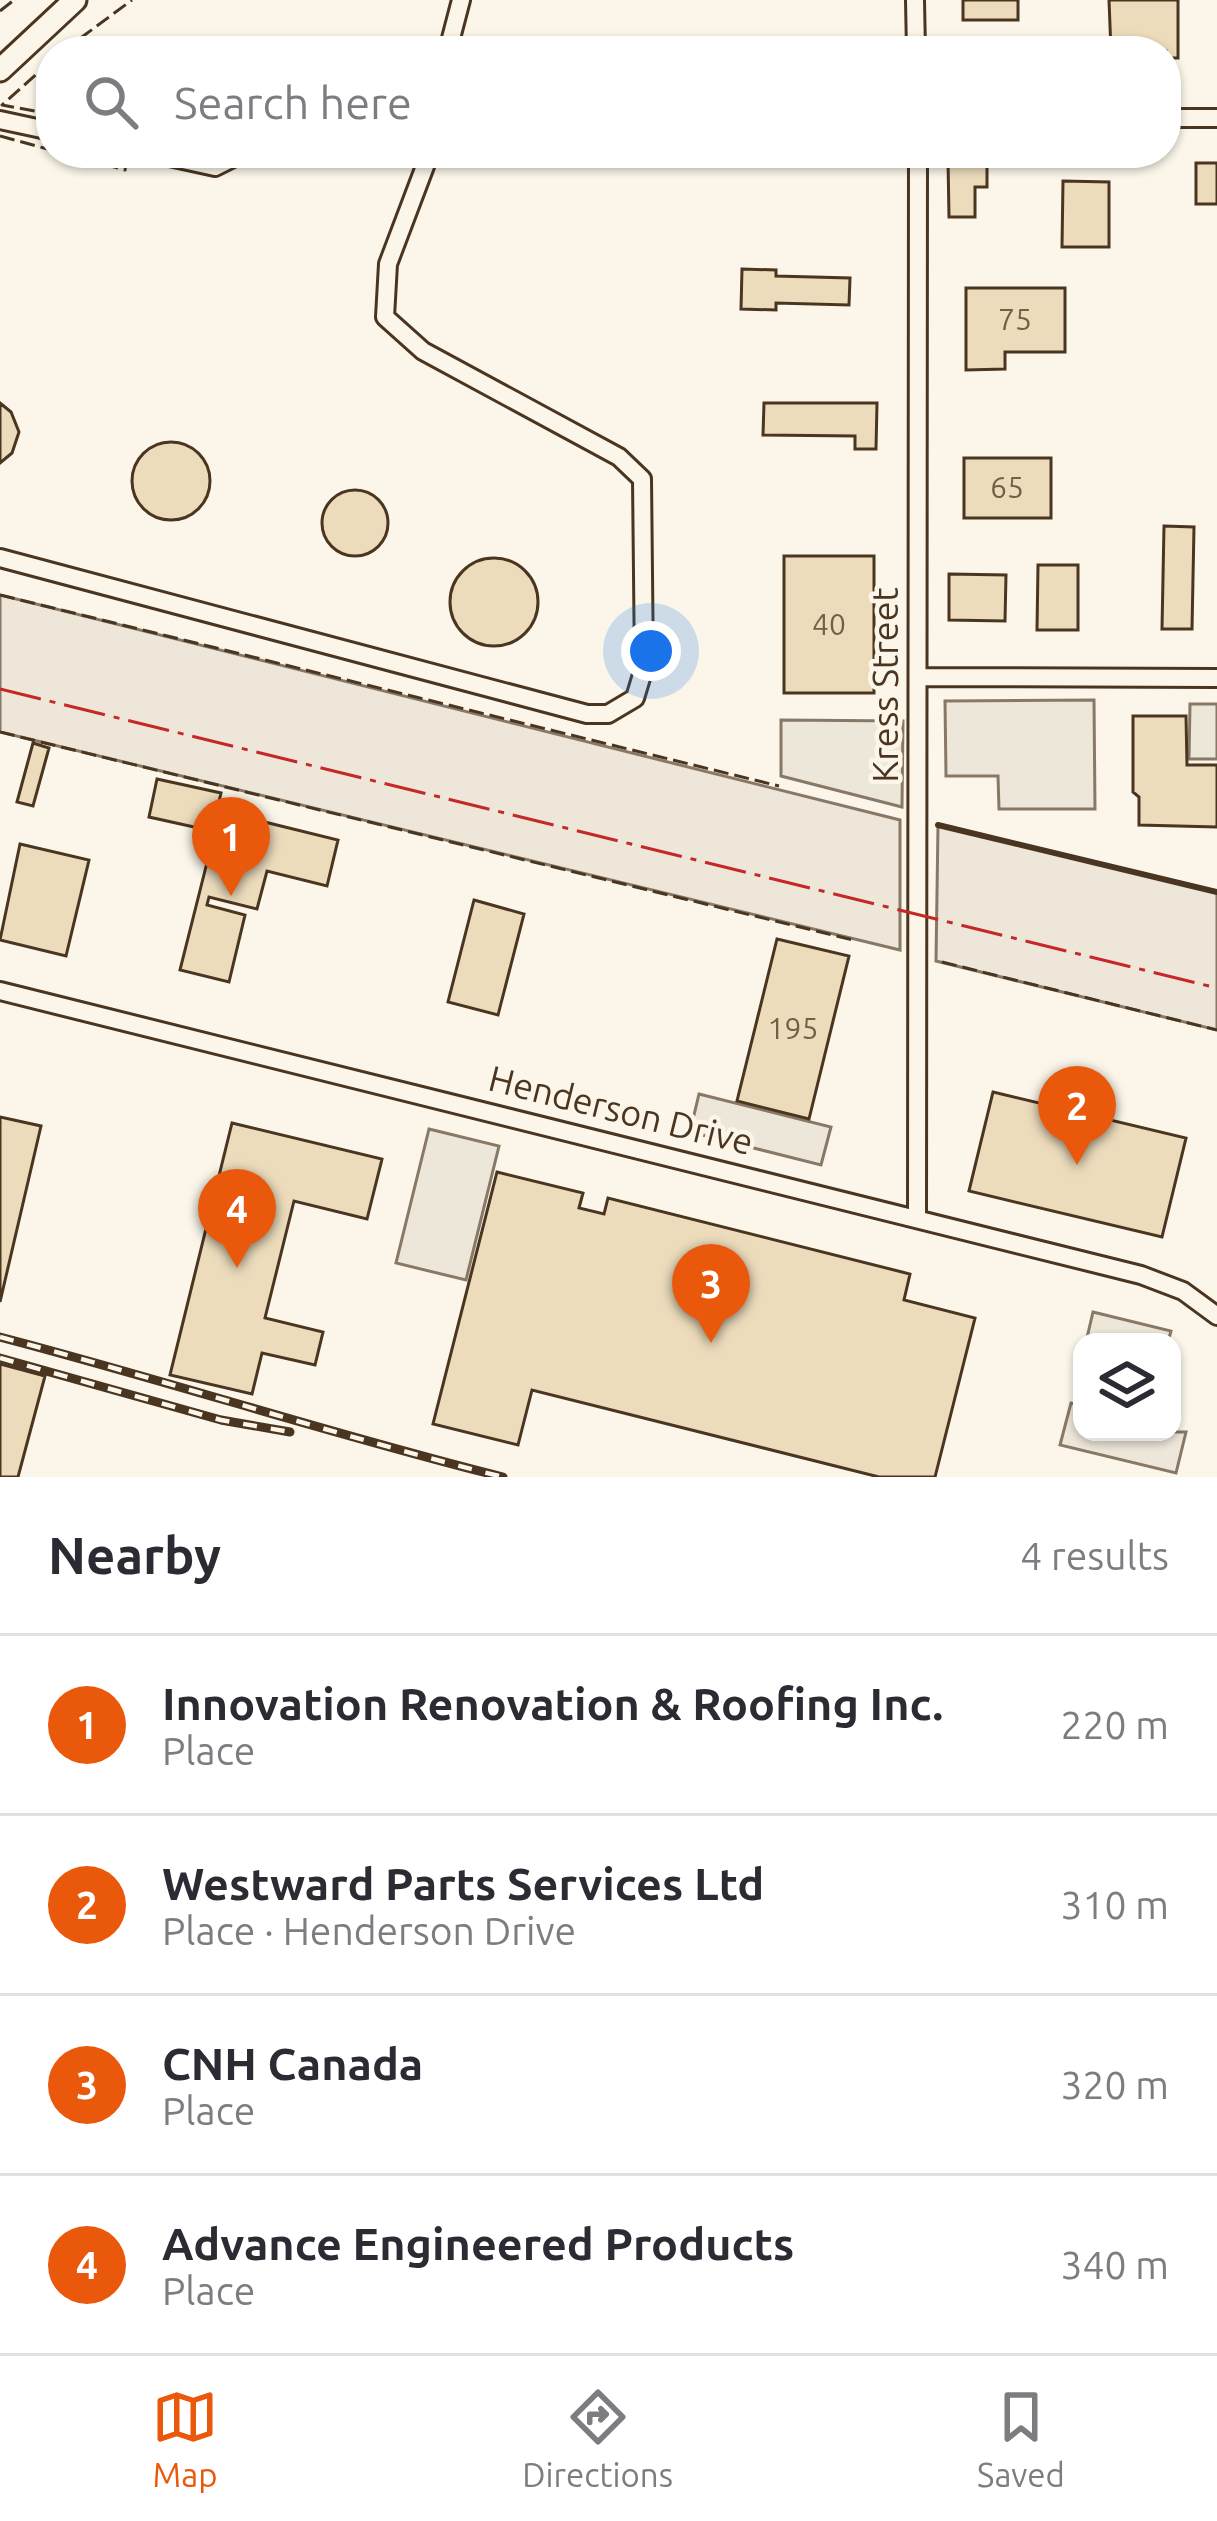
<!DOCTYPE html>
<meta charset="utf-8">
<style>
:root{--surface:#fff;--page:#f2f2f3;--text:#2b2b33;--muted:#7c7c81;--line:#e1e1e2;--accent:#ea580c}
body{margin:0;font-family:Ubuntu,sans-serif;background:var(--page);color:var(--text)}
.controls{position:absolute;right:36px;bottom:36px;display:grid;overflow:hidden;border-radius:24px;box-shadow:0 3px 9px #0004}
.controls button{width:108px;height:108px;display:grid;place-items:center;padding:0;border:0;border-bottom:3px solid var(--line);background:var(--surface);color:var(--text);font:60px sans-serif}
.you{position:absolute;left:651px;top:651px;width:42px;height:42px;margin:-30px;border:9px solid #fff;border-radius:50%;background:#1a73e8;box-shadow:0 0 0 18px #1a73e833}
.badge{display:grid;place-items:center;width:78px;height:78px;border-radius:50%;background:var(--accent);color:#fff;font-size:39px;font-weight:700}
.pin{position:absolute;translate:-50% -99px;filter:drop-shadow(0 3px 6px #0008)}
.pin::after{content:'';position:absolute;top:63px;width:42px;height:36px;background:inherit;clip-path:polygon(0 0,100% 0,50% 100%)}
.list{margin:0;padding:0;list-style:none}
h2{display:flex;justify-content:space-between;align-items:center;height:156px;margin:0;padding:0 48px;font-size:51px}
h2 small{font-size:39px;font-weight:400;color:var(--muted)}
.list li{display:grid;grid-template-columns:78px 1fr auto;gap:36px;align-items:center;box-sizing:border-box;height:180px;padding:0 48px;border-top:3px solid var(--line)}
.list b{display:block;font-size:45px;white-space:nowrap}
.list p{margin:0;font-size:39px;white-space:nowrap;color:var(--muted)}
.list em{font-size:39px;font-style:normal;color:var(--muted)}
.icon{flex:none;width:66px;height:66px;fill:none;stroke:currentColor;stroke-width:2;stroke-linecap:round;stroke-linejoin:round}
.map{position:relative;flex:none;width:1217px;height:1477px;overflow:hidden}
.search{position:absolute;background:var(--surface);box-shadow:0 3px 9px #0004;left:36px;right:36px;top:36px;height:132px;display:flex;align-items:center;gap:30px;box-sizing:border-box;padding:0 42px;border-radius:48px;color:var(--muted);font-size:45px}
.sheet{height:876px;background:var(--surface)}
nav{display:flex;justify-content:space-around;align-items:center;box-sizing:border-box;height:168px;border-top:3px solid var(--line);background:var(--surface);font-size:33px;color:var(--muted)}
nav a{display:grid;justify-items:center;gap:6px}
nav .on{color:var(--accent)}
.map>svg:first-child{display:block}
.green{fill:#ede6d9;stroke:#887966;stroke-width:3}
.parking{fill:#ede7d9;stroke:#887966;stroke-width:3}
.building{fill:#ecdcbc;stroke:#4a3520;stroke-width:3}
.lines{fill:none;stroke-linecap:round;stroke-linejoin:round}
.minor-casing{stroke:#4a3520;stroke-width:22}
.major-casing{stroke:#4a3520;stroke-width:27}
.minor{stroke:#fbf6e9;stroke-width:16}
.major{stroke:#fbf6e9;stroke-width:21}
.rail-casing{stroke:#4a3520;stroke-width:9}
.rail{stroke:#fbf6e9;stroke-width:4.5;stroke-dasharray:14;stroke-linecap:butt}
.fence{stroke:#4a3520;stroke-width:3;stroke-dasharray:15 6;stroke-linecap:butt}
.wall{stroke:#4a3520;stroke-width:6}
.power{stroke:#c62828;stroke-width:3;stroke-dasharray:42 9 6 9;stroke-linecap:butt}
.labels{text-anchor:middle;stroke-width:9;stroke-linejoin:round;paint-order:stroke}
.number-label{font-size:30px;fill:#725f47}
.street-label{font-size:36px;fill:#4a3520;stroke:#fbf6e9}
</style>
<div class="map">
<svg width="1217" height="1477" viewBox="0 0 1217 1477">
<rect width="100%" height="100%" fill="#fbf6e9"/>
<path class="green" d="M0,595L900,820V950L0,732Z
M938,825L1217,892V1030L936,961Z"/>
<path class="parking" d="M1094,700L1095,809H999L998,776H946L945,701Z
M1190,704H1217V759H1189Z
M781,720L903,721L902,807L781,776Z
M699,1094L831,1127L821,1165L690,1132Z
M429,1129L499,1146L466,1280L396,1263Z
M1093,1312L1171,1331L1168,1342H1086Z
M1071,1403L1082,1406V1432H1186L1176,1473L1060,1445Z"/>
<path class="building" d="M963,0H1018V20H963Z
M1109,0H1178V58H1166V51H1111Z
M987,159V187H975V217H949L948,160Z
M1196,163H1217V204H1196Z
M1063,181L1109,182V247H1062Z
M742,269L776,270V276L850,278L849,305L776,303V310L741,309Z
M966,288H1065V352H1005V369L966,370Z
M0,403L11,412L19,432L12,453L0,463Z
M764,403H877L876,449H855V436L763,435Z
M132 481a39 39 0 1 1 78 0a39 39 0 1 1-78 0Z
M964,458H1051V518H964Z
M322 523a33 33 0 1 1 66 0a33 33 0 1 1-66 0Z
M1164,526L1194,527L1192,629H1162Z
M784,556H874V693H784Z
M450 602a44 44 0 1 1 88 0a44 44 0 1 1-88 0Z
M1038,565H1078V630H1037Z
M949,574L1006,575L1005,621L949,620Z
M1133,716H1186L1187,765H1217V827L1139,825V797L1133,792Z
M33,743L49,748L33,806L17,802Z
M157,779L221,793L212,831L149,817Z
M220,811L338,840L327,886L267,871L257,909L209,897L207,905L245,915L229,982L180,970Z
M20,844L89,860L66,956L0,940Z
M474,900L524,914L498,1015L448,1002Z
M777,939L849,956L809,1119L737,1101Z
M993,1092L1186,1138L1162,1237L969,1191Z
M0,1117L41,1126L0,1302Z
M232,1123L382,1159L367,1219L294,1201L265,1318L323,1332L315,1365L262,1353L252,1394L170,1375Z
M497,1172L583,1193L579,1208L604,1214L608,1198L910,1274L904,1300L975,1318L935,1477H879L532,1390L518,1445L433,1424Z
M0,1364L45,1376L18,1477H0Z"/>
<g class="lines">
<defs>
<path id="minor" d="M915,0L916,51
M440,51L449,46L461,0
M1166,118H1217
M0,120L51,131
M151,153L215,167L243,153
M0,558L587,714H608L635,698L644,668L642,479L619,457L423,351L385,317L388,264L430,153
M919,677L1217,678
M0,991L1141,1275L1183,1291L1217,1316
M917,1217L918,153"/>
<path id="major" d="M0,70L75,0"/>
</defs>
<use href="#minor" class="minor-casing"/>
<use href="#major" class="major-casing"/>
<use href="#minor" class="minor"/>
<use href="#major" class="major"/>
<defs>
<path id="rail" d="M0,1337C169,1381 334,1435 503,1477
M0,1358L221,1420L290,1432"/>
</defs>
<use href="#rail" class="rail-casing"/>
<use href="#rail" class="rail"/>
<path class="fence" d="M0,11L14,0
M63,51L132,0
M51,61L2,105L51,114
M0,136L51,150
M63,153L125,170L128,153
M0,595L779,786
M0,732L853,940
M942,962L1217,1030"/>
<path class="wall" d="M938,825L1217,892"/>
<path class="power" d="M0,689L1217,988"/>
</g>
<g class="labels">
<g class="number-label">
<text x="1015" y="330">75</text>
<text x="1007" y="498">65</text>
<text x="829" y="635">40</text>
<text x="793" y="1039">195</text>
</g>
<g class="street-label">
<text transform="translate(885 685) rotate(-90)" y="13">Kress Street</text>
<text transform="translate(621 1110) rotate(14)" y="13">Henderson Drive</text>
</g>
</g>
</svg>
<div class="controls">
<button><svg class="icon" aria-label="layers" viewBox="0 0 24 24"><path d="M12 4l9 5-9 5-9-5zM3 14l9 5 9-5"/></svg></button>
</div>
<div class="you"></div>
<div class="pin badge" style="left:231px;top:896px">1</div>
<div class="pin badge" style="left:1077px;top:1165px">2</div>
<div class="pin badge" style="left:711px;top:1343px">3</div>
<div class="pin badge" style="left:237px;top:1268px">4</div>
<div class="search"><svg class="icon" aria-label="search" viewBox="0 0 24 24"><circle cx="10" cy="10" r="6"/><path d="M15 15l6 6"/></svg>Search here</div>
</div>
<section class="sheet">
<h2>Nearby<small>4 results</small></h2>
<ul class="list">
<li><span class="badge">1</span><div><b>Innovation Renovation &amp; Roofing Inc.</b><p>Place</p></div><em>220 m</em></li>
<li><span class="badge">2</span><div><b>Westward Parts Services Ltd</b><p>Place · Henderson Drive</p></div><em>310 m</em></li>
<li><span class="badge">3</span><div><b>CNH Canada</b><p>Place</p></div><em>320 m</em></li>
<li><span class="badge">4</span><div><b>Advance Engineered Products</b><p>Place</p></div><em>340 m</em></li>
</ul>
</section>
<nav>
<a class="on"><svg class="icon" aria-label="map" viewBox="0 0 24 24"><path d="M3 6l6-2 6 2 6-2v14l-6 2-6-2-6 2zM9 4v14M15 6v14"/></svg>Map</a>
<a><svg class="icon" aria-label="directions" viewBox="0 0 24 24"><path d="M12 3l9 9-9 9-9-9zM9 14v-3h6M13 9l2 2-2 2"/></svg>Directions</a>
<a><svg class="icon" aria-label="saved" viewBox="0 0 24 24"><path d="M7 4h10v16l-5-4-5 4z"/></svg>Saved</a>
</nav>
